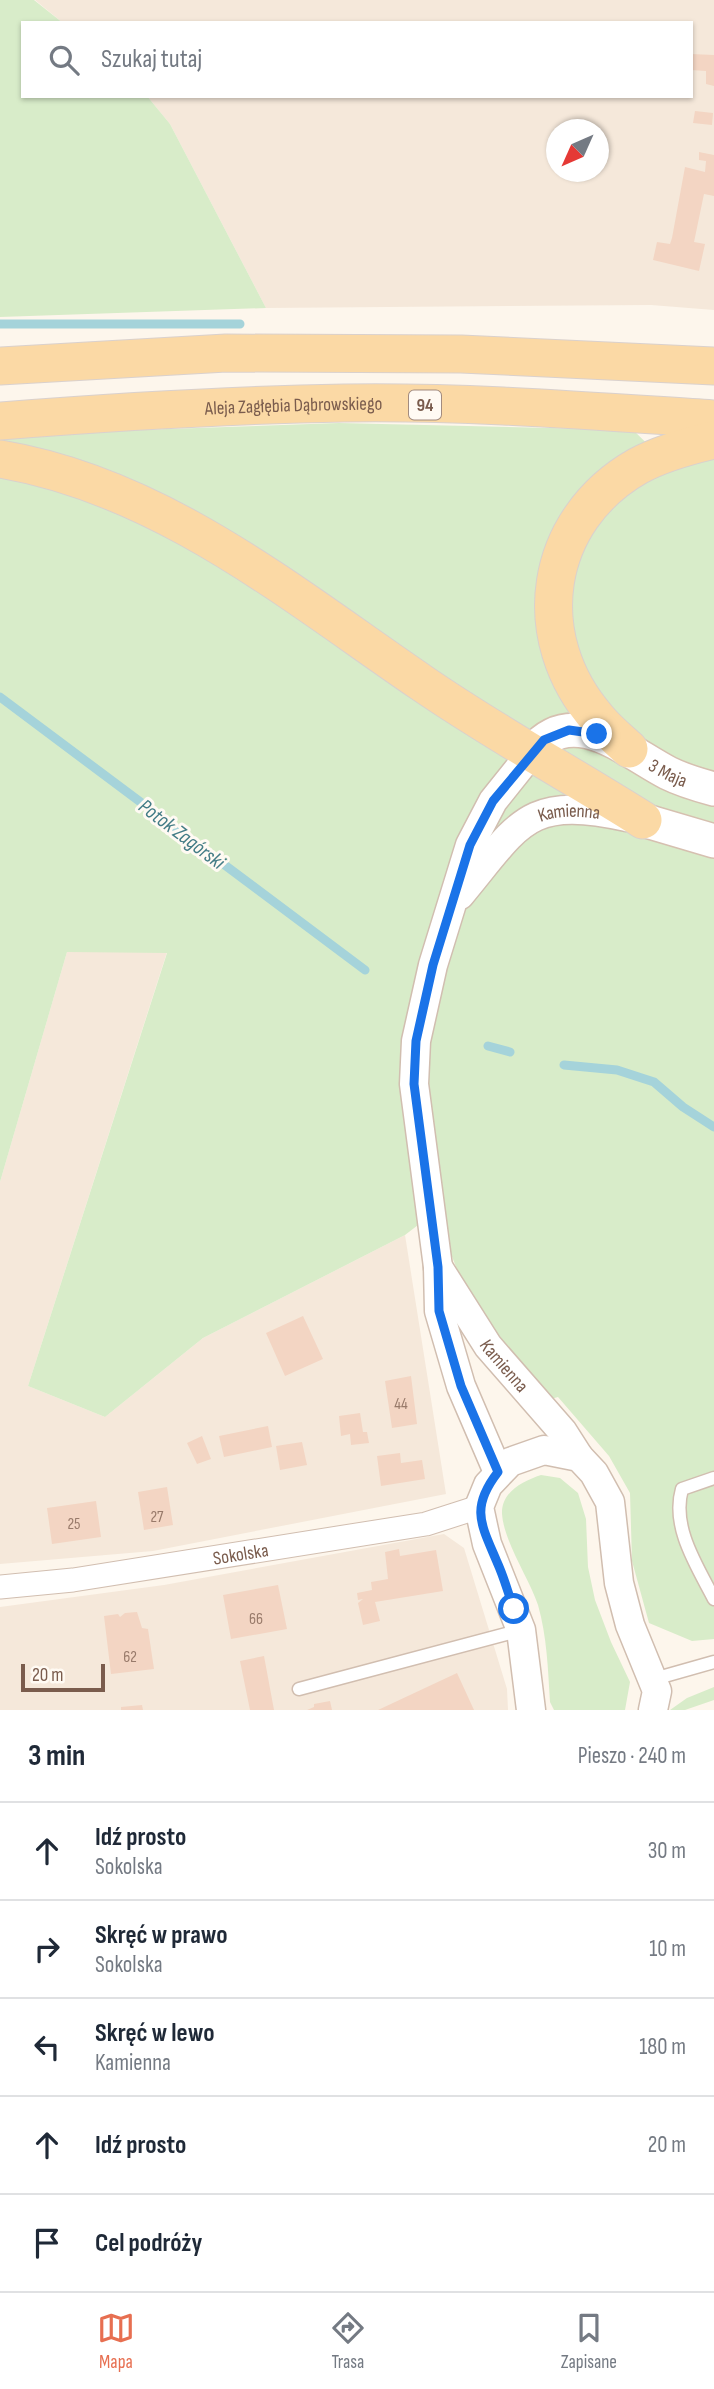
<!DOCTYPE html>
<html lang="pl">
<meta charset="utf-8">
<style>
:root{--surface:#fff;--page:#f2f2f3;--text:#1f2937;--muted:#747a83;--line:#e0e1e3;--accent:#e76f51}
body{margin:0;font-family:"Sofia Sans Condensed",sans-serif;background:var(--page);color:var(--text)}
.compass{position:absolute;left:546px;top:119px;width:63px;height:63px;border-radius:50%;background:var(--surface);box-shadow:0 2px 5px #0004;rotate:225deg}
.scale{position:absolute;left:21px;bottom:18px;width:84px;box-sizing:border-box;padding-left:7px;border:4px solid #7a5c4d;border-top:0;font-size:19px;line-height:24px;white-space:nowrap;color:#7a5c4d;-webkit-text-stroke:5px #fffaf3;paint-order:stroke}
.stop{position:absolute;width:21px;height:21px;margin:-16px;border:5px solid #1a73e8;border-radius:50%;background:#fff}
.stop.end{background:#1a73e8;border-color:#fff;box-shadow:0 2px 7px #0008}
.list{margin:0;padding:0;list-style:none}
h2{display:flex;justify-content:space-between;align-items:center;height:91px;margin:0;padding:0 28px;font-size:30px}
h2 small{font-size:23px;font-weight:400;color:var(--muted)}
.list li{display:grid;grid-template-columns:46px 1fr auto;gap:21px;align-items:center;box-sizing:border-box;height:98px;padding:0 28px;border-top:2px solid var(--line)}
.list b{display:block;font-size:26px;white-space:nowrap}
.list p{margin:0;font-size:23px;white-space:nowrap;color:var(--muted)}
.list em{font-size:23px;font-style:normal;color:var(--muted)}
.icon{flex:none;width:38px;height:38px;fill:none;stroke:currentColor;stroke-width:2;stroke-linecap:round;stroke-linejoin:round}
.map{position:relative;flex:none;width:714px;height:1710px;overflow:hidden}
.search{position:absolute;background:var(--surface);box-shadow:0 2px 5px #0004;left:21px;right:21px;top:21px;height:77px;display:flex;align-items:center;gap:18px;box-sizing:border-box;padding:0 24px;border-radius:0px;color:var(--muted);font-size:26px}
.sheet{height:581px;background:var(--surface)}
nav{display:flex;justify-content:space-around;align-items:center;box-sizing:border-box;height:98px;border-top:2px solid var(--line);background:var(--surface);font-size:19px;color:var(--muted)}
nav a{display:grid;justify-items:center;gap:4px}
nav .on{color:var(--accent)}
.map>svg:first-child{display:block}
.residential{fill:#f5e8da;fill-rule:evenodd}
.green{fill:#d8ecc9}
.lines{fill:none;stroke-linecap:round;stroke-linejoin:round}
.stream{stroke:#a5d3da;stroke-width:9}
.building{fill:#f3d5c3}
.service-casing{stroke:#d1beb0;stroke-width:15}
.minor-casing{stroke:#d1beb0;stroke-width:25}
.tertiary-casing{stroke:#d1beb0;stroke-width:31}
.secondary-casing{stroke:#d6c0b0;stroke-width:36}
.primary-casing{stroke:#dad1cd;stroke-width:39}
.service{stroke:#fff;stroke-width:12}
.minor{stroke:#fff;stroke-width:23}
.tertiary{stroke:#fff;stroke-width:28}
.secondary{stroke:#fff;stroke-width:33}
.primary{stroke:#fbd9a5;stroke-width:37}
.route{stroke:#1a73e8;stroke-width:9}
.labels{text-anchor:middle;stroke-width:6;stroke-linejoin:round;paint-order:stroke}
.number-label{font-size:16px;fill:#987a6a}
.shield{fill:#fffaf3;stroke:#a28b7f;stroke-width:2}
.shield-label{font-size:18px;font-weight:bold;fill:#7a5c4d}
.street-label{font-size:19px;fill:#7a5c4d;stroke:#fffaf3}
.water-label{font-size:21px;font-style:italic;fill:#437c86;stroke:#fffaf3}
</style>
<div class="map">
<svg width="714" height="1710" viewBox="0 0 714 1710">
<rect width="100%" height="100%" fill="#fdf6ec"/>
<path class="residential" d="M35,0H714V310L651,305L266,308L170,124L147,96H691V23H63ZM556,130H598V172H556Z
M67,952H167L28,1386L105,1417L203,1338L405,1235L446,1494L153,1551L0,1564V1182Z
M444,1534L464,1548L507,1689L508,1710H0V1607L164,1585Z"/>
<path class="green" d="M0,0H34L63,23H23V96H147L170,124L266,308L0,317Z
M339,423L633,430L665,461L714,459V1639L692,1641L649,1623L632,1561L630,1493L609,1456L558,1397L551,1399L512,1356L461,1280L435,1212L405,1235L203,1338L105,1417L28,1386L167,953L67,952L0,1182V439L138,430Z
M541,1475L560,1478L578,1493L586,1519L588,1567L595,1600L611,1642L630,1682L625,1710H554L550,1702C548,1669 547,1637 538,1605C529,1578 504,1542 502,1514C501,1492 523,1481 541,1475Z
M714,1687V1700L685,1710H670L687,1698Z"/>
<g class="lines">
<path class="stream" d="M0,324H240
M0,697L365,970
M488,1046L510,1052
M564,1065L617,1070L654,1082L683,1107L714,1127"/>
</g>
<path class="building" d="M691,54L714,55V86L706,84V71L691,70Z
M695,111L713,113L712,125L693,123Z
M699,152L714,155V196L704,194L694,242L705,244L699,271L653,260L657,242L670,244L672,238L685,167L705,172L706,161L699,160Z
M303,1316L323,1359L285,1376L266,1333Z
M411,1376L417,1424L392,1428L385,1381Z
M360,1413L363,1432H367L369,1443L351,1445L350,1434L341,1436L339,1416Z
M268,1426L272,1447L224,1457L219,1436Z
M202,1436L211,1459L197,1464L187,1443Z
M302,1442L307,1465L280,1470L276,1446Z
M400,1453L401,1463L422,1460L425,1479L381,1486L377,1456Z
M167,1487L173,1525L144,1530L138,1492Z
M96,1501L101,1537L52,1544L47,1508Z
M399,1549L400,1556L436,1550L443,1591L375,1602L380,1621L363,1625L358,1603L363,1599L358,1600L357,1593L372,1590L371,1582L388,1579L385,1552Z
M278,1585L287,1629L231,1639L223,1595Z
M137,1612L142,1628L148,1629L154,1669L111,1674L104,1616L118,1614L120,1617L125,1613Z
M264,1656L274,1710H250L240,1661Z
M457,1673L474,1710H378Z
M330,1701L332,1710H307L314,1707V1704Z
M142,1705L143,1710H121V1707Z"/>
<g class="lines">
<defs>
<path id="service" d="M714,1478L682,1489C671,1527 697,1566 714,1599
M654,1679L714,1662
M299,1689L521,1630"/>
<g id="minor">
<path id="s1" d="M0,1587L73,1580L426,1524L479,1507"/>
</g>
<g id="tertiary">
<path id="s2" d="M460,895C520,823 526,795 627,817"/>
<path id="s3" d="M438,1267L488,1346L563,1432L579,1457"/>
<path d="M498,1472L461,1386L439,1311L438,1267L414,1084L416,1041L433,965L470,845L493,801L533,751"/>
<path d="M531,1710L521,1630L487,1544L479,1507L488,1485L510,1462L544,1450L579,1457L594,1473L610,1502L619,1583L630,1625L657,1691L653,1710"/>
</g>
<g id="secondary">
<path id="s4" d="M533,751C574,702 627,752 668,773C682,780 699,785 714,789"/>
<path d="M643,820L714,841"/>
</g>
<g id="primary">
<path d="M0,366L226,353L461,354L714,366"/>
<path id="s5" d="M0,421C114,412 229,405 344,403C467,401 591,411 714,419"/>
<path d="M0,459C161,486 290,593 422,683C493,732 570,774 643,820"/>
<path d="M629,749C618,739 607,730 598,719C526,637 543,520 638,466C662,453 688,446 714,440"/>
</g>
</defs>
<use href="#service" class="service-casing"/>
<use href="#minor" class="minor-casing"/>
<use href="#tertiary" class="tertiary-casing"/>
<use href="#secondary" class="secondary-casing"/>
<use href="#primary" class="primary-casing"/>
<use href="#service" class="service"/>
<use href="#minor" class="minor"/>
<use href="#tertiary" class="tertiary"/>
<use href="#secondary" class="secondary"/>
<use href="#primary" class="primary"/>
</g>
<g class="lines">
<path class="route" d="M514,1609C508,1593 504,1577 497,1562C481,1524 470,1508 498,1472L461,1386L439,1311L438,1267L414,1084L416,1041L433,965L470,845L493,801L544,740L569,730L597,734"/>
</g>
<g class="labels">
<g class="number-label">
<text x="401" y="1409">44</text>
<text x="157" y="1522">27</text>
<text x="74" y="1529">25</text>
<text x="256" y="1624">66</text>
<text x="130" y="1662">62</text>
</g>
<rect class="shield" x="409" y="390.5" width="32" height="29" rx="5"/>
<g class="shield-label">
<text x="425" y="411">94</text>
</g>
<g class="street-label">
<text dy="7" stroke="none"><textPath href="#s5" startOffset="294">Aleja Zagłębia Dąbrowskiego</textPath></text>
<text dy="7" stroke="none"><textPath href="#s4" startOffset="152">3 Maja</textPath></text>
<text dy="7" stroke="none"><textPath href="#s2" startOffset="144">Kamienna</textPath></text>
<text dy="7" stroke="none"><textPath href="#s3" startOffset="119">Kamienna</textPath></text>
<text dy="7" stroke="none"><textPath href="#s1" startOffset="243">Sokolska</textPath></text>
</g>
<g class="water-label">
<text transform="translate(182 834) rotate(37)" y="7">Potok Zagórski</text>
</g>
</g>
</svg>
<svg class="compass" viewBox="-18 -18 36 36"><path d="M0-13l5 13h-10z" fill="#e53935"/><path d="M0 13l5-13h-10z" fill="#747a83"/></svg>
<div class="scale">20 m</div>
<div class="stop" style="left:514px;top:1609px"></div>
<div class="stop end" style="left:597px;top:734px"></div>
<div class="search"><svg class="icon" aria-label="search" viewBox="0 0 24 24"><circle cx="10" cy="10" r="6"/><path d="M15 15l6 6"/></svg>Szukaj tutaj</div>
</div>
<section class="sheet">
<h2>3 min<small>Pieszo · 240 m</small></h2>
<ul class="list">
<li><svg class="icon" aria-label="ahead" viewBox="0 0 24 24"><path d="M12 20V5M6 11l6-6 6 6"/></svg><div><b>Idź prosto</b><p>Sokolska</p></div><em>30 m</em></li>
<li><svg class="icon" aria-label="right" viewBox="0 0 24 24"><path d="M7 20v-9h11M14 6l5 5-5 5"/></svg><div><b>Skręć w prawo</b><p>Sokolska</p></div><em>10 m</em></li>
<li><svg class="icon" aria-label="left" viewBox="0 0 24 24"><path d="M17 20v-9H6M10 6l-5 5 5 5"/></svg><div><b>Skręć w lewo</b><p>Kamienna</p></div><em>180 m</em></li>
<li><svg class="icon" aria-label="ahead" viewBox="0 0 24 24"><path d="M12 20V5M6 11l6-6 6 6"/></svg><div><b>Idź prosto</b></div><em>20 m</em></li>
<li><svg class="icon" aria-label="arrive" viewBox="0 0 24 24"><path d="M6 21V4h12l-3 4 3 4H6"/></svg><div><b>Cel podróży</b></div></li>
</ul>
</section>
<nav>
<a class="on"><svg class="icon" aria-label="map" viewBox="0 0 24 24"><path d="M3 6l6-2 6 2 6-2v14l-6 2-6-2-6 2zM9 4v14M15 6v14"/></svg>Mapa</a>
<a><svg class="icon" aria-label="directions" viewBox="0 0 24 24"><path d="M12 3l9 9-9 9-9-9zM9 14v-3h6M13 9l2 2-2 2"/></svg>Trasa</a>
<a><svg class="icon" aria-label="saved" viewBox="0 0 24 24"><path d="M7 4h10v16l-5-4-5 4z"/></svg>Zapisane</a>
</nav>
